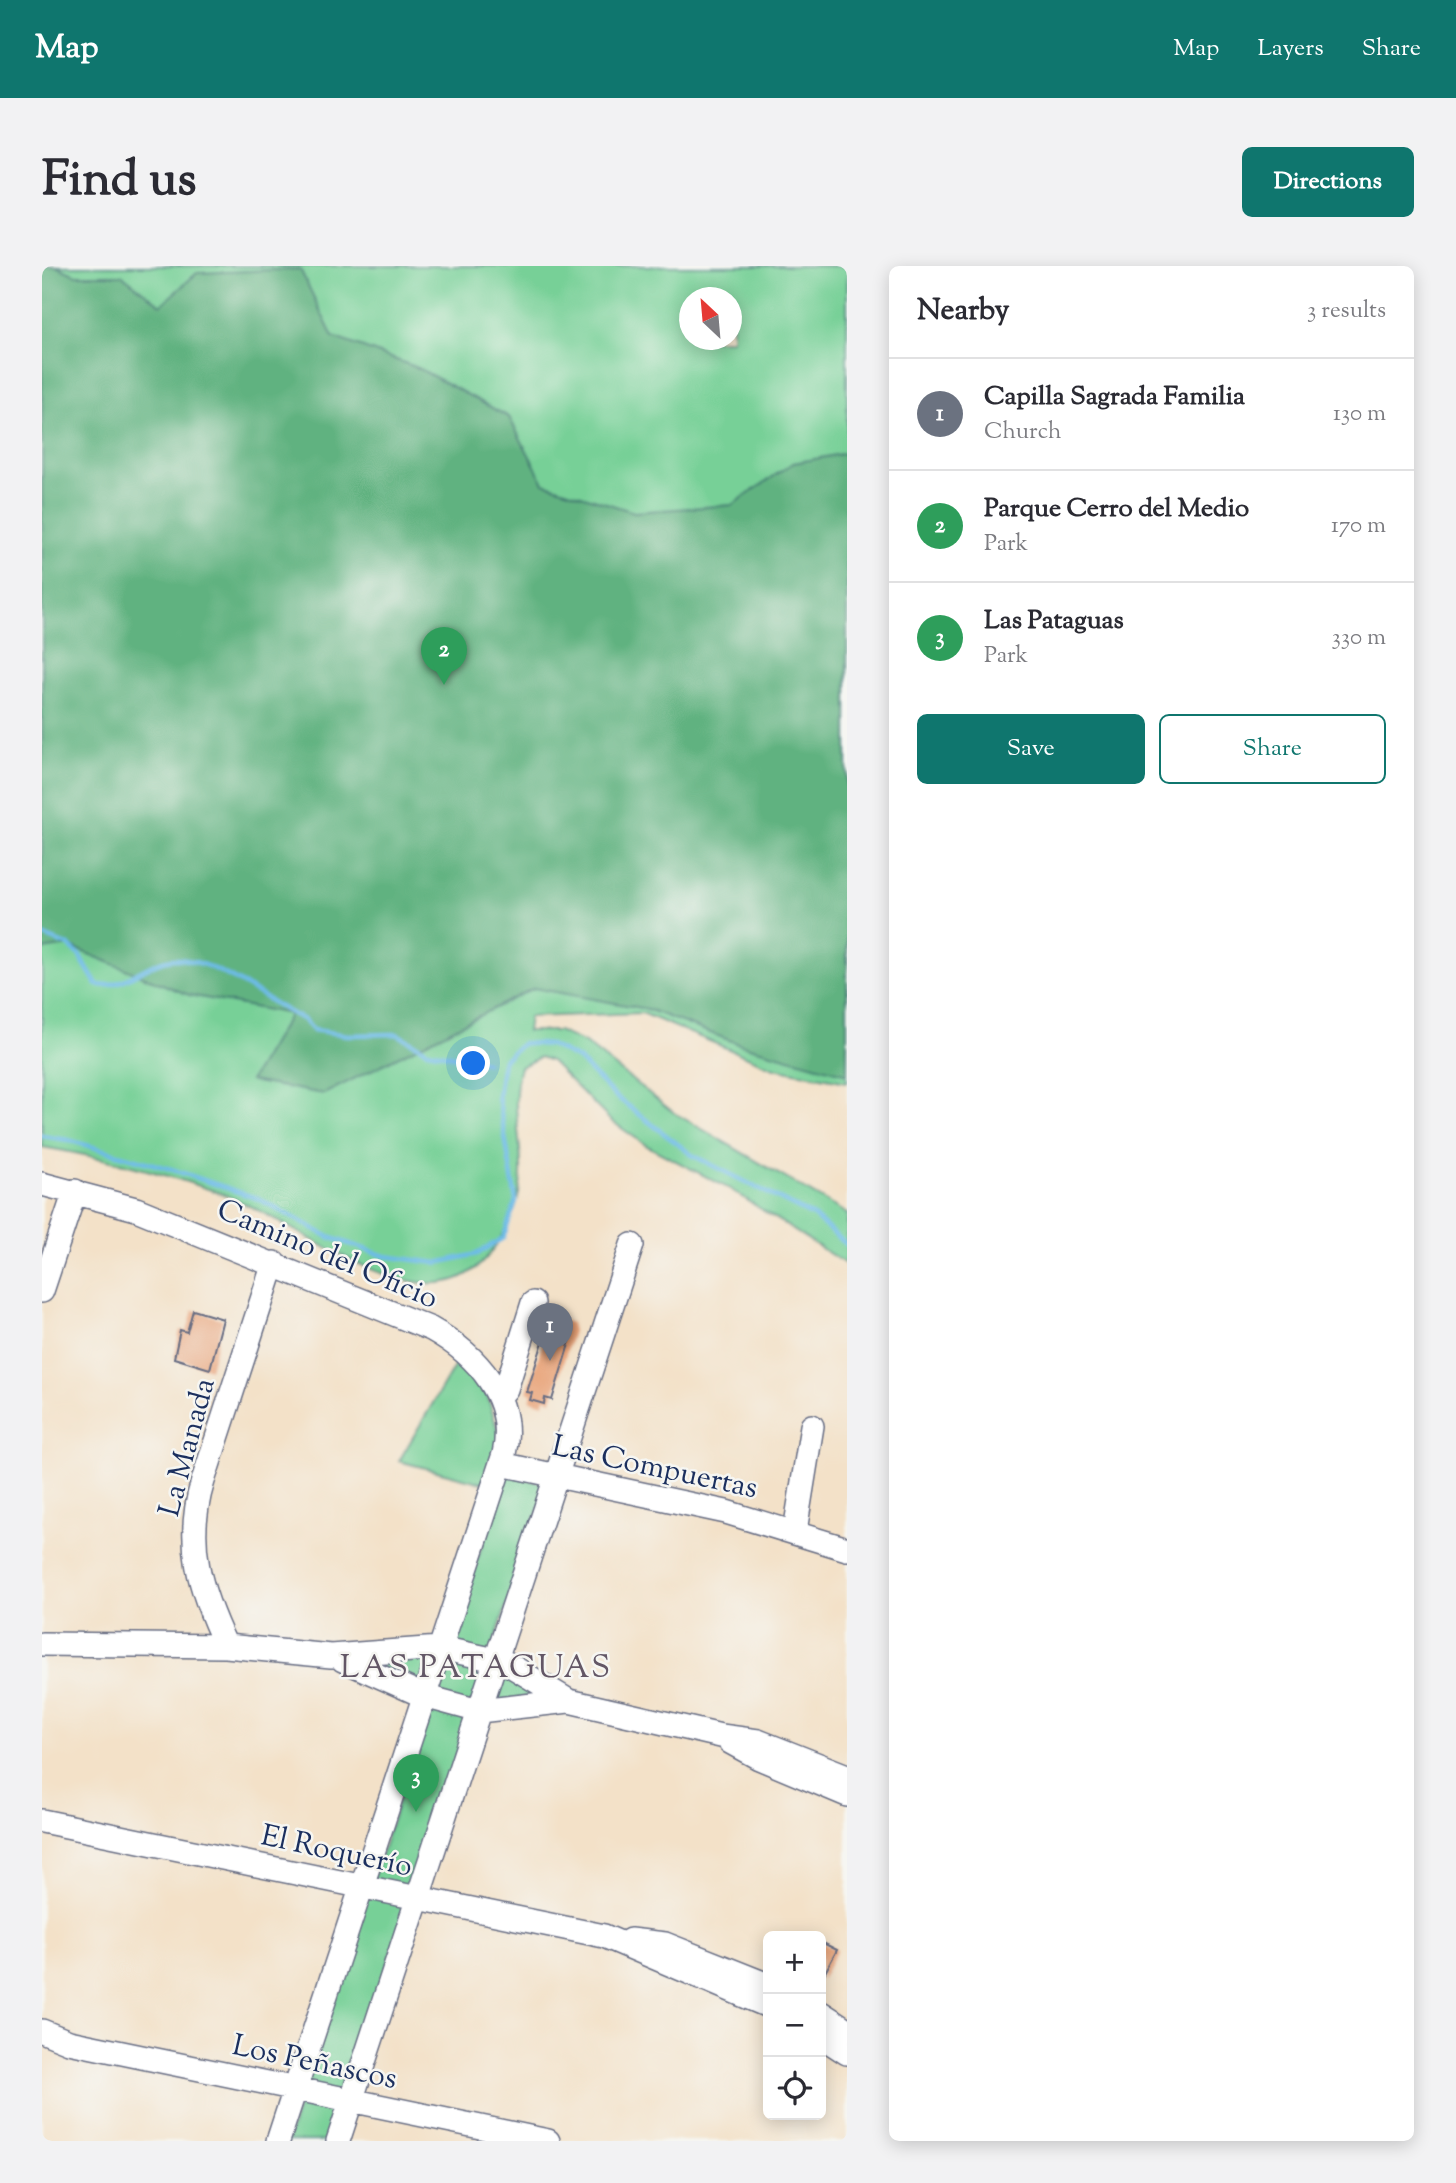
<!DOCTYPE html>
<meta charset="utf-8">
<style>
:root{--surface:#fff;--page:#f2f2f3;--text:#2b2b33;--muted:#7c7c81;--line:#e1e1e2;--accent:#0f766e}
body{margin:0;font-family:"Sorts Mill Goudy",serif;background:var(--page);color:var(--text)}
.controls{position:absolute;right:21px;bottom:21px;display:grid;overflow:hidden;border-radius:10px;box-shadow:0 4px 18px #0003}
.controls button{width:63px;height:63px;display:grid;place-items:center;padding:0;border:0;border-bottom:2px solid var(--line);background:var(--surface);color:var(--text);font:35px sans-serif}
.compass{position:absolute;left:637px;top:21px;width:63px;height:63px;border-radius:50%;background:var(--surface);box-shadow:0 4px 18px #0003;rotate:334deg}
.you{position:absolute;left:432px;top:798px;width:24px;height:24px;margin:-18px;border:5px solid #fff;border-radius:50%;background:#1a73e8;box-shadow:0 0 0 10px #1a73e833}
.badge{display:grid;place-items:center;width:46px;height:46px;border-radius:50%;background:var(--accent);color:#fff;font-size:23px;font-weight:700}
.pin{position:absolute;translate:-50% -58px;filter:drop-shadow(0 2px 4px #0008)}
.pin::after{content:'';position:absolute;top:37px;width:24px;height:21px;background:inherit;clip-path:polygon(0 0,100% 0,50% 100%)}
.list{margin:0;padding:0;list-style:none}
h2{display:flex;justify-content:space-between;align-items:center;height:91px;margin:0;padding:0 28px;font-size:30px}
h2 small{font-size:23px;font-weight:400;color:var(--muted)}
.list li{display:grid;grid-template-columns:46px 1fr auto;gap:21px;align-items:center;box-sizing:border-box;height:112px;padding:0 28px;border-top:2px solid var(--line)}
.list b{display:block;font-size:26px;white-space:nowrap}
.list p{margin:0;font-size:23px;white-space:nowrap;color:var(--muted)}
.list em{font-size:23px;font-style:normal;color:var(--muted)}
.actions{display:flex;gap:14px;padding:21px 28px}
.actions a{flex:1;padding:16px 0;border:2px solid var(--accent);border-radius:10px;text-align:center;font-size:24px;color:var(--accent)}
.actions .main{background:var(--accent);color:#fff}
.icon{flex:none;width:38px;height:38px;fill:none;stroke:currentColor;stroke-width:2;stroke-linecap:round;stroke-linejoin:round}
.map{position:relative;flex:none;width:805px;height:1875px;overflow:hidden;border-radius:10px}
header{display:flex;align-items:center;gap:42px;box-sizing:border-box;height:98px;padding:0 35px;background:var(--accent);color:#fff}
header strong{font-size:33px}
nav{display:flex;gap:38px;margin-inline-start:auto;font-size:24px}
.intro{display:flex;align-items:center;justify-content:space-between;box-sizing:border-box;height:168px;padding:0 42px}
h1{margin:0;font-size:49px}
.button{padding:18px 32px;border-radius:10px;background:var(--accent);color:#fff;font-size:24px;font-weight:700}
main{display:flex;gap:42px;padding:0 42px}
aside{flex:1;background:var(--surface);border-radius:10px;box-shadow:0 4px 18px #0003}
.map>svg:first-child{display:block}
.green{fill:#77d097;stroke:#49807a;stroke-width:2;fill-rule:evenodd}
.forest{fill:#61b280;stroke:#3e706f;stroke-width:2}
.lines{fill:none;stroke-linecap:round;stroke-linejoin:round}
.stream{stroke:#6dbbe7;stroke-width:4.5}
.building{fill:#e8a176}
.minor-casing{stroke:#676d83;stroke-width:26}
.minor{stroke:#fff;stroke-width:23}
.labels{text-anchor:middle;stroke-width:5;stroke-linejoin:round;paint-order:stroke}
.street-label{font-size:30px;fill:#1b2f5e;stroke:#f6f6f2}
.neighbourhood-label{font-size:32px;letter-spacing:2px;fill:#635766;stroke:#f6f6f2}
</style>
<header>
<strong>Map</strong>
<nav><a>Map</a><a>Layers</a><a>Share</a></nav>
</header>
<div class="intro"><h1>Find us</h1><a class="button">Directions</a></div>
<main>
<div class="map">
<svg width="805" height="1875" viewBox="0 0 805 1875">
<rect width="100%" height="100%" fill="#f6f6f2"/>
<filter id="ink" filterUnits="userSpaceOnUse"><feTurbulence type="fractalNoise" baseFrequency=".0143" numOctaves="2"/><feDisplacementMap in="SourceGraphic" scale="14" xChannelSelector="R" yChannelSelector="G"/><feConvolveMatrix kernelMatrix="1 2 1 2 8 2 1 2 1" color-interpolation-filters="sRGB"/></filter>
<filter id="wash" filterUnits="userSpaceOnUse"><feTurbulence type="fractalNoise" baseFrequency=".00686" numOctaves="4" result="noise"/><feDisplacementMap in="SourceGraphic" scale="28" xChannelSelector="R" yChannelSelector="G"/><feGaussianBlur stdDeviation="1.57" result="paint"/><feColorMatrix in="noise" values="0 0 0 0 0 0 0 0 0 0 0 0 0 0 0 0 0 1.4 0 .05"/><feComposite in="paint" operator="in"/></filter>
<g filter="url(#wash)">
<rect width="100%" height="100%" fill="#f3e1c8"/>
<path class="green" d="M0,0H805V816L732,802L600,747L487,751L485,765H516L543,777L631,846L805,948V999L688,923L605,880L568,854L509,795L498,791L478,801C464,851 492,897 471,947C458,977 439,1010 404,1016C335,1028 243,949 175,926C118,906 60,891 0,881ZM648,32H690V74H648Z
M416,1094L444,1125L458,1172L444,1218L357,1195Z
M463,1209L505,1218L287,1875H245Z
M389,1389L376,1421L330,1397Z
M460,1406L497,1429L450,1436Z"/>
<path class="forest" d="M0,0H14L34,9H80L119,39L155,7L258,3L291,71L376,102L467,151L502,217L592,246L690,239L751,197L805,187V808L700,779L605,743L492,722L282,828L208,815L248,748L147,729L27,680L0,684Z"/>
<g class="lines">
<path class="stream" d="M0,669L27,680L37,689L55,719C81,723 100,699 125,694C165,685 226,738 262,754L271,764L306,769L355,768L386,785L444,796
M0,870L26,874L129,903L217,933L287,971L343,990L395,997L435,988L461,972L474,935L456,830L461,794L481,777L508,779L536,793L572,829L650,889L771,950L805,979"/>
</g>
<g id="blocks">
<path class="building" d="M151,1044L181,1053L168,1103L132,1092L138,1064L145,1066Z
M514,1052L529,1057L531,1065L510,1134L503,1132L502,1138L488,1134L490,1127L485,1126L507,1057Z
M779,1676L795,1684L779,1714Z"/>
</g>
</g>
<g filter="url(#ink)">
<use href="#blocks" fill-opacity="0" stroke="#676d83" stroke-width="2"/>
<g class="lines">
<defs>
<path id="minor" d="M0,918L94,943L389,1063C434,1088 475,1132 462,1188L236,1875
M0,1025L33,925
M457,1131L464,1123L491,1037
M459,1198L684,1246L805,1283
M753,1265L770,1160
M0,1378L184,1380L289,1390L398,1382L463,1396L527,1435
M184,1380C158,1325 142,1276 161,1215L232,997
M301,1394L382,1430L437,1445L527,1435L679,1470L716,1475L805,1510
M688,1476L717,1492L805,1529
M0,1555L562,1670L726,1740
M588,1674L623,1678L726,1719
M779,1747L805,1764
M0,1765L27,1776L506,1875
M779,1770L805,1787
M296,1875L590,979"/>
</defs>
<use href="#minor" class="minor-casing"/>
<use href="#minor" class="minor"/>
</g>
</g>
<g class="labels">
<g class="street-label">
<text transform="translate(286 987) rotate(23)" y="10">Camino del Oficio</text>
<text transform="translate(144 1181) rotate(-75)" y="10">La Manada</text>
<text transform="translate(613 1200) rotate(12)" y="10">Las Compuertas</text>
<text transform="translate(295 1584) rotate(12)" y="10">El Roquerío</text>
<text transform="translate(273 1795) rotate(12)" y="10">Los Peñascos</text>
</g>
<g class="neighbourhood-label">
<text x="434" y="1411">LAS PATAGUAS</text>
</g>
</g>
</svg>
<div class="controls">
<button>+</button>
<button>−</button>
<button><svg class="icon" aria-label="locate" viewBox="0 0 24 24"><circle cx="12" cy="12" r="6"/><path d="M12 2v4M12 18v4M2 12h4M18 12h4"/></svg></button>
</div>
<svg class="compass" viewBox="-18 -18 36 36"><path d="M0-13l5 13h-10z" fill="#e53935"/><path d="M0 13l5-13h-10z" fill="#7c7c81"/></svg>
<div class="you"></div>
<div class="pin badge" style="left:508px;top:1095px;background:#6b7280">1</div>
<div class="pin badge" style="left:402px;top:419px;background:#2e9e5b">2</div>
<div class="pin badge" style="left:374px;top:1546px;background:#2e9e5b">3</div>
</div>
<aside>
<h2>Nearby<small>3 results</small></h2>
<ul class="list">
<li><span class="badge" style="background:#6b7280">1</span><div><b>Capilla Sagrada Familia</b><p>Church</p></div><em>130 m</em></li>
<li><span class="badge" style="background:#2e9e5b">2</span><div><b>Parque Cerro del Medio</b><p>Park</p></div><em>170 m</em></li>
<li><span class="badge" style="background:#2e9e5b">3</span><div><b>Las Pataguas</b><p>Park</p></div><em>330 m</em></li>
</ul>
<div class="actions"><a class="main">Save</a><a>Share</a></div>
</aside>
</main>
